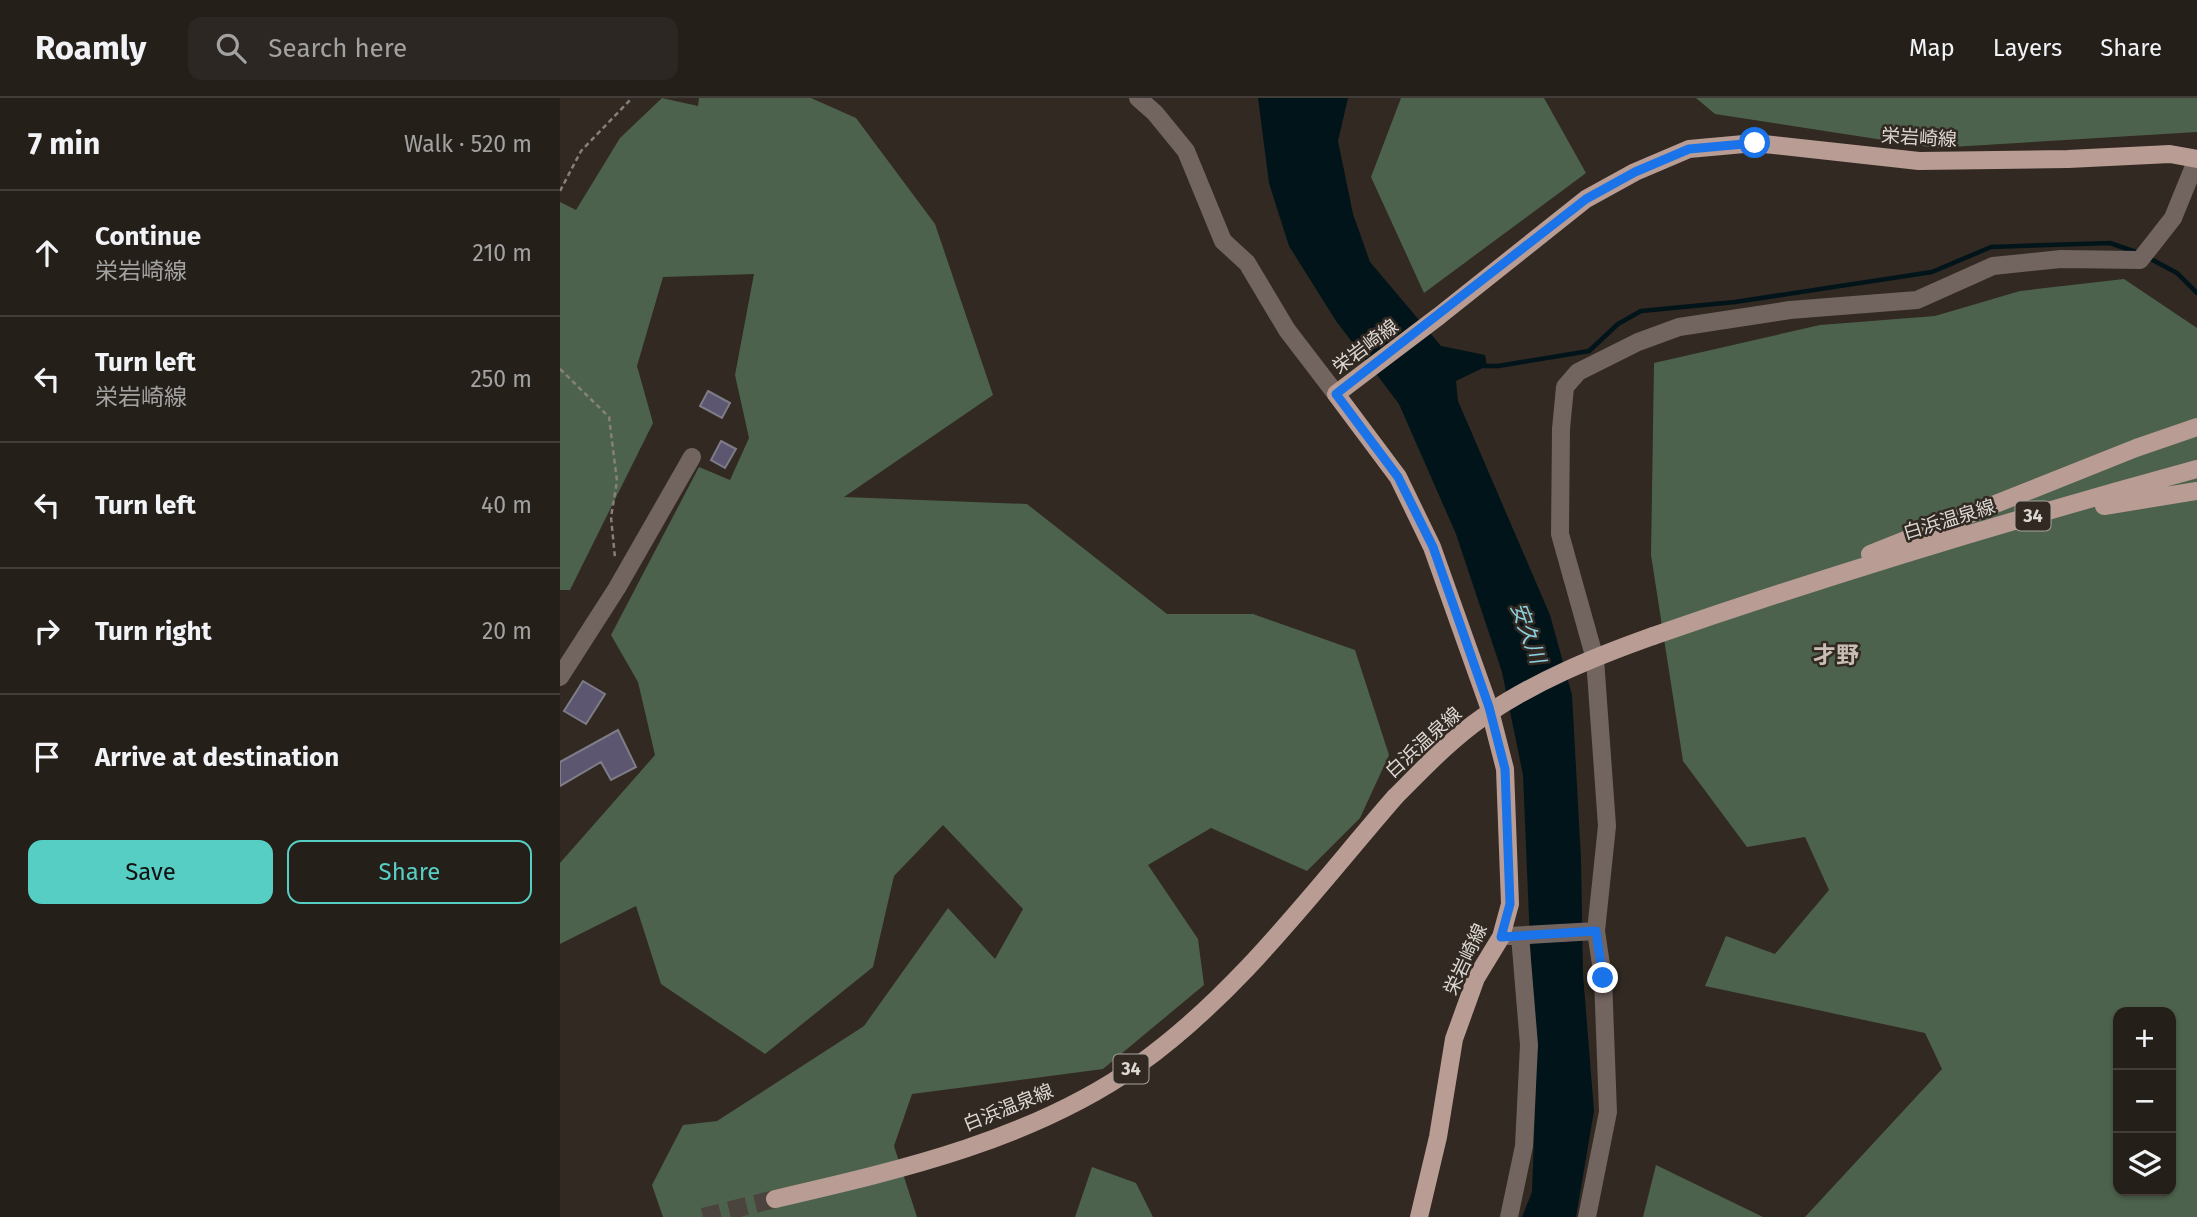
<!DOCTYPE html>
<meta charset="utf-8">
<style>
:root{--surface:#251f1a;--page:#2d2723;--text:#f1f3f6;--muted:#a3a2a2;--line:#423d39;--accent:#56cec3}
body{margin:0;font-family:"Fira Sans","Noto Sans JP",sans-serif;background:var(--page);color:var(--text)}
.controls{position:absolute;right:21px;bottom:21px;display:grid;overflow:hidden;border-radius:14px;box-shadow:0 2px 5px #0004}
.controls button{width:63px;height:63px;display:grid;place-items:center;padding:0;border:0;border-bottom:2px solid var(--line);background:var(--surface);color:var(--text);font:35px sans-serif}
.stop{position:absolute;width:21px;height:21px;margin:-16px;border:5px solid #1a73e8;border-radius:50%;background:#fff}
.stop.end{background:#1a73e8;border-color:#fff;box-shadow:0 2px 7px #0008}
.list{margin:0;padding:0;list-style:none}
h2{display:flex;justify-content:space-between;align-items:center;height:91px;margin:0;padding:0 28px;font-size:30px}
h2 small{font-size:23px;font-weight:400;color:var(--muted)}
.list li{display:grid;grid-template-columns:46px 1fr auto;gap:21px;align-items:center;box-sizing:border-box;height:126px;padding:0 28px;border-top:2px solid var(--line)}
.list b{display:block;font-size:26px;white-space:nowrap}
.list p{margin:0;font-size:23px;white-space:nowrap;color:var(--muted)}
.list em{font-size:23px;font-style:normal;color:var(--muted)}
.actions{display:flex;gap:14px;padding:21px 28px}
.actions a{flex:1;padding:16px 0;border:2px solid var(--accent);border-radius:14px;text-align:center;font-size:24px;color:var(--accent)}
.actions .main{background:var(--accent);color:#111}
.icon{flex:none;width:38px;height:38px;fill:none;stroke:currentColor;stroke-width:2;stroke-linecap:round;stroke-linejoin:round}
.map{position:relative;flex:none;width:1637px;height:1119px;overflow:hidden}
header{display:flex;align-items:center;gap:42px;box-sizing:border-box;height:98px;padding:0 35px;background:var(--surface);border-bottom:2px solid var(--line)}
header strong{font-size:33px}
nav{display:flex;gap:38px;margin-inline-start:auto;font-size:24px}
.search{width:490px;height:63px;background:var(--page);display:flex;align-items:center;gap:18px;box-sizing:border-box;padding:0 24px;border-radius:14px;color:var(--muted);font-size:26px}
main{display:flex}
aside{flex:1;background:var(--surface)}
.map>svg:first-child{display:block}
.forest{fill:#4d624c;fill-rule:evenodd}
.water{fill:#00141a}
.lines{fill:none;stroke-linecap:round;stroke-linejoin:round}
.stream{stroke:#00141a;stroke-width:4.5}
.building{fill:#5c5670;stroke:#7e7c87;stroke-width:2}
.major-tunnel{stroke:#4b433d;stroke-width:18;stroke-dasharray:18 9;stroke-linecap:butt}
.path{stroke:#86807a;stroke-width:2.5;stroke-dasharray:5 3.5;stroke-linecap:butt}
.minor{stroke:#72645f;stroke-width:18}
.major{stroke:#b99d94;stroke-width:18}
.major-bridge{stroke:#b99d94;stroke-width:18}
.route{stroke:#1a73e8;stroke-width:9}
.labels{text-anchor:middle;stroke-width:5;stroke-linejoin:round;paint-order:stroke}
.shield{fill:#312922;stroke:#a9a49f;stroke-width:2}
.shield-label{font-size:18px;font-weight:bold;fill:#ddd8d4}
.street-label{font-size:19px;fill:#ddd8d4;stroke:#312922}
.water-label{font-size:21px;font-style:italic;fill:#8cd0e0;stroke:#312922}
.quarter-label{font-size:23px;font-weight:bold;fill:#c9beb6;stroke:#312922}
</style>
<header>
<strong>Roamly</strong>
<div class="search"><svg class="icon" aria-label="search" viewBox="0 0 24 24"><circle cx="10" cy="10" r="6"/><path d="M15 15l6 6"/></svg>Search here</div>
<nav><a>Map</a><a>Layers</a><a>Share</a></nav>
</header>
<main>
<aside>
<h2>7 min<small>Walk · 520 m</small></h2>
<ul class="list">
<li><svg class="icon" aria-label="ahead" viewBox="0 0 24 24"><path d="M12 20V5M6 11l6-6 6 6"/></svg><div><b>Continue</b><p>栄岩崎線</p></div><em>210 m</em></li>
<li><svg class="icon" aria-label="left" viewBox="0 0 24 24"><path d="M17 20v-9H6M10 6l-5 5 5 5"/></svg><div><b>Turn left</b><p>栄岩崎線</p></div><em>250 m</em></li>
<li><svg class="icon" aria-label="left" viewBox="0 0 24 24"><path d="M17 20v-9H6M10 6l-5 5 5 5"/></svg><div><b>Turn left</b></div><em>40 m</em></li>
<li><svg class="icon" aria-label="right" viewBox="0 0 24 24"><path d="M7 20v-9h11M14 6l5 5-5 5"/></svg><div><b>Turn right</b></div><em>20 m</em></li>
<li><svg class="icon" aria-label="arrive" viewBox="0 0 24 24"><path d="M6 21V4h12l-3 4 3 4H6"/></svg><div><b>Arrive at destination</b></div></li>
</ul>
<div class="actions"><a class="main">Save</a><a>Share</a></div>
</aside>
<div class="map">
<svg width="1637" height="1119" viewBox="0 0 1637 1119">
<rect width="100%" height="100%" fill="#312922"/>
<path class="forest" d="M102,0L138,8L139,0H251L296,20L375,126L433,297L284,399L467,406L607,516H693L795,552L829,657L800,720L747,773L651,730L588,767L638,841L644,887L543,971L352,996L334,1048L357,1119H103L92,1087L123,1027L157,1023L304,928L388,810L435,861L463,811L383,727L334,778L313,869L205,956L101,886L76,808L0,846V765L95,657L78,584L51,537L139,369L170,382L189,340L175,277L194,176L103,179L77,268L93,325L10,492H0V104L16,112L60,40Z
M841,0H984L1026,75L864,195L811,79Z
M1136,0H1637V34L1375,50L1155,16Z
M1564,181L1637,230V1119H1245L1382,971L1365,935L1145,888L1166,838L1215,856L1269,792L1245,739L1187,749L1123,663L1091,457L1094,265L1260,227L1375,218L1460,193ZM1558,914H1611V1093H1558Z
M1096,1067L1203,1119H1083Z
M532,1069L576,1085L593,1119H515Z"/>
<path class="water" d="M698,0H788L778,43L793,116L810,164L881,248L925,257L927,268L896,283L898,303L990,517L1012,597L1021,761L1023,876L1034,1013L1016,1119H962L972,1094L976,985L963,677L942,574L896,436L839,306L776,223L729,148L709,85Z"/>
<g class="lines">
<path class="stream" d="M1587,159L1617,175L1637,195
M924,268H938L1029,253L1058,226L1081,213L1175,204L1372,174L1431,149L1550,145L1576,154"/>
</g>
<path class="building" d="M148,293L170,305L162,320L140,308Z
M161,343L176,351L165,370L151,362Z
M23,583L45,596L26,626L4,613Z
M58,632L76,669L51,682L41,664L0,688V664Z"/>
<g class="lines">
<path class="major-tunnel" d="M143,1119L215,1101"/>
<path class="path" d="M0,93L21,53L72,0
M0,271L49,319L57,383L51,419L55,460"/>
<path class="minor" d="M578,0L595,15L626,53L663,143L687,165L727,232L776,296
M0,579L57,490L132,359
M949,838L1036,833
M949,1119L964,1048L969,947L960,838
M1027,1119L1048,1014L1043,880L1036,833L1047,728L1035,561L1000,436L1001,331L1005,289L1018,274L1078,244L1119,229L1230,212L1357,202L1433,168L1501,161L1580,162L1613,120L1637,61"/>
<path class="major" d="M1544,408L1637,393
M1310,456L1576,350L1637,329
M1093,538C1272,476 1454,421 1637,371
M215,1101C340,1072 472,1042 578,967C678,896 755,791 835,699
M859,1119L878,1039L894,941L916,880L941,839L950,806L945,671L929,609L872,449L838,379L776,296L879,218L1026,101L1075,74L1129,51L1195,45L1359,63L1508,61L1610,56L1637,61"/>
<path class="major-bridge" d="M835,699C863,671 890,642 923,619C975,583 1034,559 1093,538"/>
</g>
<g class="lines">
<path class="route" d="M1043,880L1036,833L941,839L950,806L945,671L929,609L873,449L838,379L776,296L1026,101L1075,74L1129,51L1195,45"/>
</g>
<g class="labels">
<g class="shield">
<rect x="1455.5" y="403.5" width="35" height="29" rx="5"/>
<rect x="553.5" y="956.5" width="35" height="29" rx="5"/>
</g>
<g class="shield-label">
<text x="1473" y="424">34</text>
<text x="571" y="977">34</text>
</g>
<g class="street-label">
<text transform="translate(1359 39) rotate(3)" y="7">栄岩崎線</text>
<text transform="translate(805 248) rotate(-37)" y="7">栄岩崎線</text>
<text transform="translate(1389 421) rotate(-17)" y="7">白浜温泉線</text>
<text transform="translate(863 644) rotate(-42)" y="7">白浜温泉線</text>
<text transform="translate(905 861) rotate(-65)" y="7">栄岩崎線</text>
<text transform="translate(448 1009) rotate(-22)" y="7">白浜温泉線</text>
</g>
<g class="water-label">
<text transform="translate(968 535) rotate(70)" y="7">安久川</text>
</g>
<g class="quarter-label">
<text x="1276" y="565">才野</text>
</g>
</g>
</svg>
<div class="controls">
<button>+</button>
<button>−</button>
<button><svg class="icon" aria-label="layers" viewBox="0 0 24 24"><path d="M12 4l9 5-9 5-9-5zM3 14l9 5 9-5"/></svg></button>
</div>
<div class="stop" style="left:1195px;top:45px"></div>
<div class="stop end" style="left:1043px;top:880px"></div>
</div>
</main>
